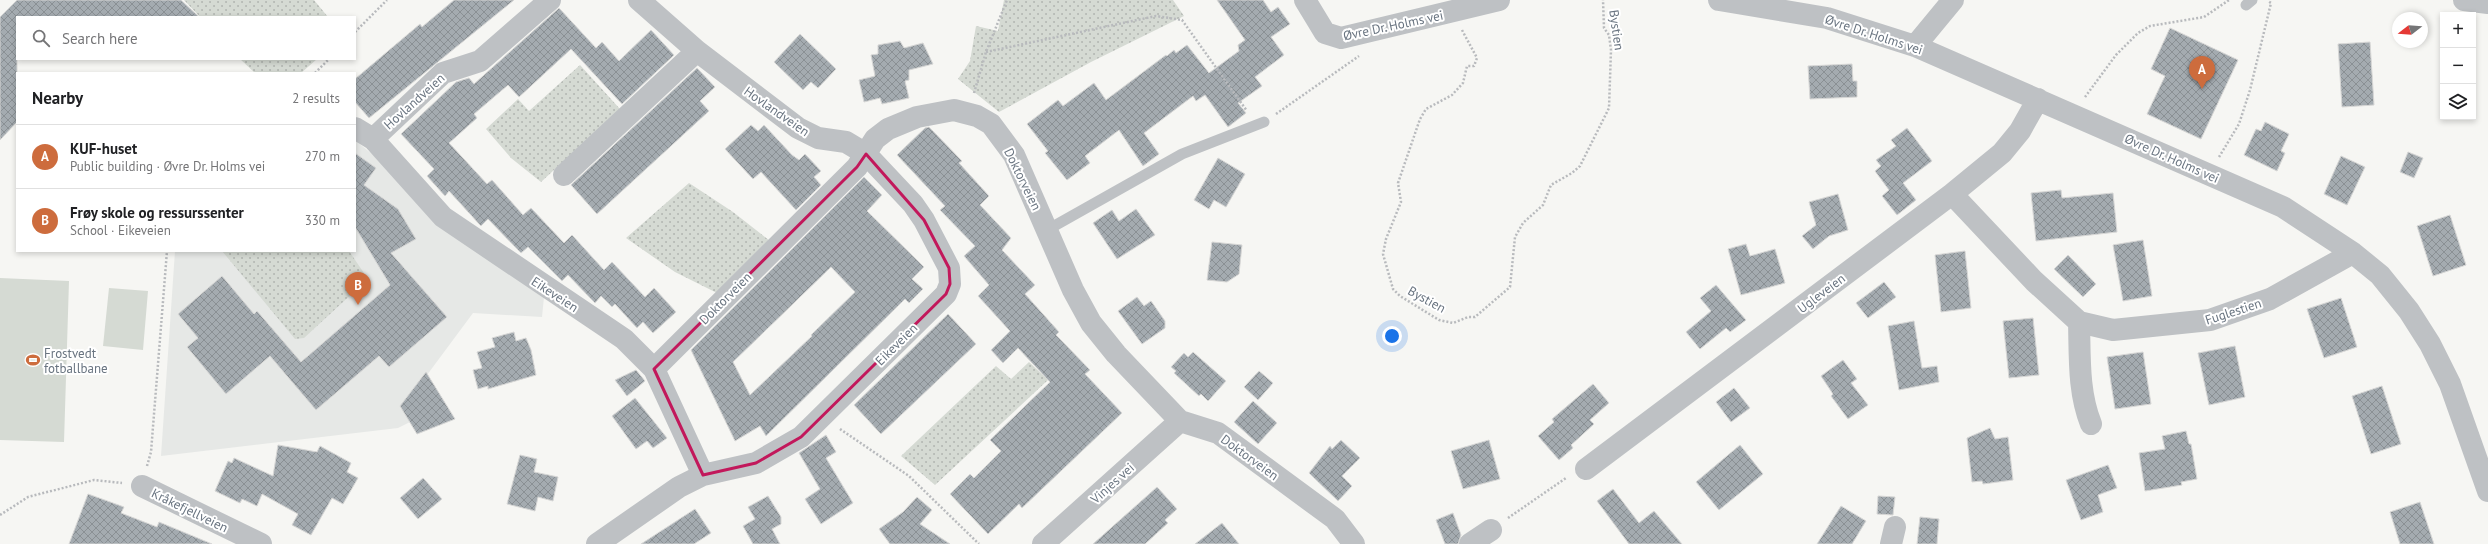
<!DOCTYPE html>
<meta charset="utf-8">
<style>
:root{--surface:#fff;--page:#f6f6f6;--text:#202124;--muted:#757577;--line:#e0e0e0;--accent:#cd6c3d}
body{margin:0;font-family:"PT Sans",sans-serif;background:var(--page);color:var(--text)}
.controls{position:absolute;right:12px;top:12px;display:grid;overflow:hidden;border-radius:0px;box-shadow:0 2px 6px #0003}
.controls button{width:36px;height:36px;display:grid;place-items:center;padding:0;border:0;border-bottom:1px solid var(--line);background:var(--surface);color:var(--text);font:20px sans-serif}
.compass{position:absolute;left:2392px;top:12px;width:36px;height:36px;border-radius:50%;background:var(--surface);box-shadow:0 2px 6px #0003;rotate:253deg}
.you{position:absolute;left:1392px;top:336px;width:14px;height:14px;margin:-10px;border:3px solid #fff;border-radius:50%;background:#1a73e8;box-shadow:0 0 0 6px #1a73e833}
.badge{display:grid;place-items:center;width:26px;height:26px;border-radius:50%;background:var(--accent);color:#fff;font-size:13px;font-weight:700}
.pin{position:absolute;translate:-50% -33px;filter:drop-shadow(0 1px 2px #0008)}
.pin::after{content:'';position:absolute;top:21px;width:14px;height:12px;background:inherit;clip-path:polygon(0 0,100% 0,50% 100%)}
.list{margin:0;padding:0;list-style:none}
h2{display:flex;justify-content:space-between;align-items:center;height:52px;margin:0;padding:0 16px;font-size:17px}
h2 small{font-size:13px;font-weight:400;color:var(--muted)}
.list li{display:grid;grid-template-columns:26px 1fr auto;gap:12px;align-items:center;box-sizing:border-box;height:64px;padding:0 16px;border-top:1px solid var(--line)}
.list b{display:block;font-size:15px;white-space:nowrap}
.list p{margin:0;font-size:13px;white-space:nowrap;color:var(--muted)}
.list em{font-size:13px;font-style:normal;color:var(--muted)}
.icon{flex:none;width:22px;height:22px;fill:none;stroke:currentColor;stroke-width:2;stroke-linecap:round;stroke-linejoin:round}
.map{position:relative;flex:none;width:2488px;height:544px;overflow:hidden}
.search{position:absolute;background:var(--surface);box-shadow:0 2px 6px #0003;left:16px;top:16px;width:340px;height:44px;display:flex;align-items:center;gap:10px;box-sizing:border-box;padding:0 14px;border-radius:0px;color:var(--muted);font-size:15px}
.panel{position:absolute;background:var(--surface);box-shadow:0 2px 6px #0003;left:16px;top:72px;width:340px;height:180px;border-radius:0px}
.map>svg:first-child{display:block}
.built{fill:#e6e8e6}
.grass{fill:#d5dad3}
.park{fill:url(#park-dots)}
.building{fill:url(#building-cross-hatch);stroke:#d7d7d6;fill-rule:evenodd}
.lines{fill:none;stroke-linecap:round;stroke-linejoin:round}
.path{stroke:#b8babd;stroke-width:2.5;stroke-dasharray:2 2;stroke-linecap:butt}
.service{stroke:#bec1c4;stroke-width:11}
.minor{stroke:#bec1c4;stroke-width:22}
.marked{fill:none;stroke:#c2185b;stroke-width:3;stroke-linejoin:round}
.labels{text-anchor:middle;stroke-width:4;stroke-linejoin:round;paint-order:stroke}
.street-label{font-size:13px;fill:#697480;stroke:#fff}
.poi-label{font-size:13px;fill:#697480;stroke:#fff;text-anchor:start}
</style>
<div class="map">
<svg width="2488" height="544" viewBox="0 0 2488 544">
<defs>
<pattern id="park-dots" width="8" height="8" patternUnits="userSpaceOnUse"><rect width="8" height="8" fill="#d5dad3"/><path d="M2 2h.1M6 6h.1" fill="none" stroke="#b1b5b0" stroke-width="1.8" stroke-linecap="round"/></pattern>
<pattern id="building-cross-hatch" width="8" height="8" patternUnits="userSpaceOnUse"><rect width="8" height="8" fill="#a4abb0"/><path d="M0 0l8 8M0 8l8-8" fill="none" stroke="#8a9094"/></pattern>
</defs>
<rect width="100%" height="100%" fill="#f6f6f3"/>
<path class="built" d="M355,140L544,297L542,317L473,313L427,375L412,421L398,428L161,456L175,251H355Z"/>
<path class="grass" d="M0,278L69,281L64,442L0,440Z
M109,288L148,291L143,350L103,346Z"/>
<path class="park" d="M184,0H314L328,17H200Z
M1004,0H1173L1184,16L1091,62L999,112L958,79L970,61L976,26L998,31Z
M240,59H317L301,73H255Z
M580,65L620,109L541,182L511,158L486,129L518,99L529,111Z
M689,183L733,212L770,241L717,293L675,272L626,238Z
M222,251H349L368,279L304,338L295,339Z
M1029,362L1048,380L935,485L901,456L996,366L1011,379Z"/>
<path class="building" d="M17,0H181L199,17H17V122L0,140V17Z
M454,0H514L369,118L355,102V79L420,24L422,27Z
M1217,0H1263L1271,12L1278,7L1290,24L1271,37L1284,55L1255,77L1262,86L1238,103L1246,113L1228,127L1205,95L1196,101L1193,96L1144,133L1159,154L1143,166L1119,130L1085,156L1090,163L1067,180L1045,153L1048,151L1027,124L1058,100L1063,106L1094,83L1106,100L1166,55L1167,56L1174,50L1176,53L1187,45L1209,73L1239,51L1238,45L1245,40Z
M559,8L596,48L602,42L619,61L651,30L674,55L622,104L571,49L519,97L508,85L474,114L477,118L449,143L487,184L492,180L523,215L531,208L564,243L572,235L604,270L612,262L645,297L654,288L676,312L653,333L643,322L637,328L615,304L612,307L601,296L595,303L568,275L562,281L528,247L521,253L488,219L481,226L449,191L445,196L427,176L434,169L401,134L456,82L469,78L474,84Z
M2170,28L2238,60L2201,139L2147,114L2165,76L2151,69Z
M800,34L836,69L818,88L811,82L803,90L774,62Z
M900,41L904,48L923,43L933,64L909,70V80L905,81L909,98L882,104L880,98L864,102L859,80L875,76L871,55L878,54V45Z
M2370,42L2374,105L2342,107L2338,44Z
M1852,64L1853,81H1857V97L1810,99L1808,66Z
M697,68L715,87L700,101L709,111L597,214L571,185Z
M2265,122L2289,134L2281,151L2285,153L2277,171L2244,155L2256,129L2261,131Z
M751,125L758,131L764,125L792,155L799,160L805,154L821,171L814,177L821,185L796,210L761,172L753,179L725,149Z
M929,127L962,161L959,163L989,196L980,205L1011,238L1002,250L1035,285L1025,294L1059,332L1056,335L1090,370L1085,374L1122,413L1022,508L1019,504L988,534L950,494L970,474L974,478L1001,451L990,440L1050,382L1018,348L1003,363L991,350L1010,331L978,296L989,285L964,256L975,246L940,210L945,206L897,155L925,128Z
M1907,128L1932,161L1903,183L1916,200L1897,215L1882,196L1889,190L1875,171L1881,166L1876,160L1896,146L1891,140Z
M2408,152L2423,158L2414,178L2400,172Z
M355,153L376,168L364,185L398,209L416,239L391,253L447,317L389,367L379,356L316,410L270,356L226,394L187,347L198,338L178,314L222,276L254,314L257,311L301,362L390,285L355,227Z
M2341,156L2365,167L2347,205L2324,194Z
M1218,158L1245,174L1226,207L1214,200L1209,209L1194,200Z
M864,177L882,195L867,211L924,267L912,279L923,289L909,303L905,299L766,436L760,426L735,441L691,350ZM831,267L855,292L811,335L812,336L750,395L733,362Z
M2061,190L2062,198L2113,193L2117,232L2036,241L2031,193Z
M1838,194L1848,230L1829,236L1813,249L1802,236L1816,225L1809,202Z
M1136,209L1155,235L1117,259L1093,223L1112,210L1119,221Z
M2450,215L2466,265L2433,276L2417,226Z
M2143,240L2152,296L2123,301L2113,245Z
M1212,242L1242,245L1239,274L1227,282L1207,280Z
M1746,244L1750,256L1775,249L1785,283L1741,295L1728,249Z
M1965,251L1971,308L1941,312L1935,255Z
M2068,255L2096,284L2083,297L2054,269Z
M1884,282L1896,297L1868,318L1856,303Z
M1716,285L1746,320L1730,332L1726,328L1700,349L1686,332L1711,311L1700,298Z
M1137,297L1144,306L1151,301L1165,321V328L1142,344L1118,311Z
M2341,298L2357,347L2324,358L2307,309Z
M948,314L976,344L881,434L854,405Z
M2033,318L2039,375L2009,378L2003,321Z
M1914,321L1922,368L1937,366L1939,382L1899,390L1888,326Z
M514,332L516,341L526,338L531,350L536,375L488,389V386L478,389L473,370L482,368L477,352L495,347L492,338Z
M2235,346L2245,397L2209,405L2198,353Z
M1193,352L1226,381L1208,401L1201,394L1199,396L1174,373L1176,371L1171,367L1184,353L1188,357Z
M2143,352L2151,404L2115,409L2107,357Z
M1843,360L1857,379L1851,383L1868,405L1848,419L1831,396L1833,394L1821,376Z
M636,370L645,381L627,396L615,380Z
M1259,371L1273,383L1258,400L1244,387Z
M426,372L455,419L417,434L400,406Z
M1593,384L1609,403L1590,420L1594,424L1571,445L1573,448L1559,460L1538,436L1554,422L1552,419Z
M2382,386L2401,444L2371,454L2352,396Z
M1734,388L1750,408L1731,422L1716,402Z
M635,398L667,438L653,448L647,441L636,449L612,416Z
M1253,401L1277,423L1258,444L1234,422Z
M1990,428L1995,439L2008,437L2013,480L1983,484L1982,481L1972,482L1967,438Z
M2186,431L2189,444H2191L2197,479L2181,482L2182,485L2145,491L2139,453L2165,449L2162,436Z
M826,435L836,452L826,458L853,503L821,524L805,499L820,489L799,453Z
M1341,440L1360,458L1342,476L1352,486L1338,501L1309,473L1330,446L1332,449Z
M1489,440L1500,479L1463,489L1451,451Z
M278,445L317,452L320,446L351,463L347,472L358,478L343,504L332,498L311,535L292,525L298,514L262,494L257,506L242,499L240,503L215,491L228,461L232,463L234,458L273,476Z
M1740,445L1763,474L1719,510L1696,482Z
M520,455L537,459L534,472L558,477L553,501L538,497L535,511L507,504Z
M2108,465L2117,488L2098,495L2103,512L2081,520L2066,480Z
M423,478L442,499L418,519L400,498Z
M1157,487L1177,509L1165,520L1168,523L1145,544H1093Z
M1613,489L1639,523L1654,511L1682,544H1629L1597,501Z
M88,494L124,507L121,513L157,527L159,522L212,544H69Z
M768,496L781,517V524L772,529L780,544H753L743,526L755,519L748,507Z
M1878,496L1895,497L1893,515L1877,514Z
M917,497L932,510L920,524L950,544H890L879,529L903,512Z
M2420,502L2434,544H2400L2390,512Z
M1841,506L1866,521L1852,544H1817Z
M695,509L711,533L694,544H641Z
M1453,513L1461,535L1458,544H1445L1436,520Z
M1920,517L1939,519L1937,544H1917Z
M1222,523L1239,544H1195Z"/>
<g class="lines">
<path class="path" d="M1462,30L1477,58L1474,66H1467L1463,83L1452,95L1426,109L1420,119L1398,183L1401,202L1386,239L1383,254L1393,289L1400,296L1439,320L1453,323L1468,317H1475L1510,287L1515,237L1523,223L1543,205L1551,185L1572,173L1580,166L1609,108L1611,50L1609,35L1604,28L1603,0
M355,32L387,0
M986,52L1156,16L1182,20L1247,111
M315,73L329,59
M974,93L986,52L1007,0
M2085,97L2116,55L2138,33L2150,26L2204,17L2229,0
M1276,114L1359,56
M2219,157L2239,124L2250,90L2271,3L2268,1
M840,429L909,476L979,544
M147,466L151,452L167,251
M0,515L28,497L94,480L122,483
M1508,518L1566,478"/>
<path class="service" d="M2246,5L2252,0
M1047,230L1182,154L1264,122"/>
<path class="minor" d="M1305,0L1325,33L1341,38L1499,0
M1719,0L1827,18L1915,46L2283,207L2353,253L2380,275L2409,311L2430,344L2450,384L2488,491
M2464,0L2488,3
M1915,46L1953,0
M355,128L373,139L443,73L480,61L550,0
M373,139L443,217L624,339L654,369L703,475
M564,175L697,51
M1952,194L2034,281L2079,322L2113,330L2210,320L2270,299L2353,253
M2079,322C2080,356 2078,392 2091,424
M654,369L857,167L875,139L888,129L917,117L954,110L977,116L991,124L1014,155L1073,290L1091,323L1116,354L1180,421L1218,433L1335,519L1354,544
M1586,469L1952,194L2002,153L2020,131L2038,99
M142,486L261,544
M597,544L679,487L703,475L756,463L801,437L946,294L950,284L949,268L924,220L913,204L866,154L846,142L818,138L798,128L697,51L639,0
M1043,544L1180,421
M1470,544L1491,530
M1891,544L1895,527"/>
</g>
<path class="marked" d="M866,154L924,220L949,268L950,284L946,294L801,437L756,463L703,475L654,369L857,167Z"/>
<defs>
<symbol id="stadium-bare" viewBox="-9 -9 18 18"><path d="M0-5a6.5 5 0 1 0 0 10a6.5 5 0 1 0 0-10ZM-3.5-1.8h7v3.6h-7Z" fill="#cd6c3d" stroke="#fff" stroke-width="2.5" paint-order="stroke"/></symbol>
</defs>
<g fill-rule="evenodd">
<use href="#stadium-bare" x="23" y="350" width="20" height="20"/>
</g>
<g class="labels">
<g class="street-label">
<text transform="translate(1393 25) rotate(-12)" y="5">Øvre Dr. Holms vei</text>
<text transform="translate(1617 30) rotate(82)" y="5">Bystien</text>
<text transform="translate(1874 34) rotate(18)" y="5">Øvre Dr. Holms vei</text>
<text transform="translate(414 101) rotate(-42)" y="5">Hovlandveien</text>
<text transform="translate(777 111) rotate(35)" y="5">Hovlandveien</text>
<text transform="translate(2172 158) rotate(24)" y="5">Øvre Dr. Holms vei</text>
<text transform="translate(1023 179) rotate(64)" y="5">Doktorveien</text>
<text transform="translate(1821 293) rotate(-37)" y="5">Ugleveien</text>
<text transform="translate(555 294) rotate(33)" y="5">Eikeveien</text>
<text transform="translate(725 298) rotate(-45)" y="5">Doktorveien</text>
<text transform="translate(1427 299) rotate(29)" y="5">Bystien</text>
<text transform="translate(2233 311) rotate(-18)" y="5">Fuglestien</text>
<text transform="translate(896 344) rotate(-45)" y="5">Eikeveien</text>
<text transform="translate(1250 457) rotate(36)" y="5">Doktorveien</text>
<text transform="translate(1112 483) rotate(-42)" y="5">Vinjes vei</text>
<text transform="translate(190 510) rotate(26)" y="5">Kråkefjellveien</text>
</g>
<g class="poi-label">
<text x="44" y="358">Frostvedt<tspan x="44" dy="15">fotballbane</tspan></text>
</g>
</g>
</svg>
<div class="controls">
<button>+</button>
<button>−</button>
<button><svg class="icon" aria-label="layers" viewBox="0 0 24 24"><path d="M12 4l9 5-9 5-9-5zM3 14l9 5 9-5"/></svg></button>
</div>
<svg class="compass" viewBox="-18 -18 36 36"><path d="M0-13l5 13h-10z" fill="#e53935"/><path d="M0 13l5-13h-10z" fill="#757577"/></svg>
<div class="you"></div>
<div class="pin badge" style="left:2202px;top:89px">A</div>
<div class="pin badge" style="left:358px;top:305px">B</div>
<div class="search"><svg class="icon" aria-label="search" viewBox="0 0 24 24"><circle cx="10" cy="10" r="6"/><path d="M15 15l6 6"/></svg>Search here</div>
<section class="panel">
<h2>Nearby<small>2 results</small></h2>
<ul class="list">
<li><span class="badge">A</span><div><b>KUF-huset</b><p>Public building · Øvre Dr. Holms vei</p></div><em>270 m</em></li>
<li><span class="badge">B</span><div><b>Frøy skole og ressurssenter</b><p>School · Eikeveien</p></div><em>330 m</em></li>
</ul>
</section>
</div>
